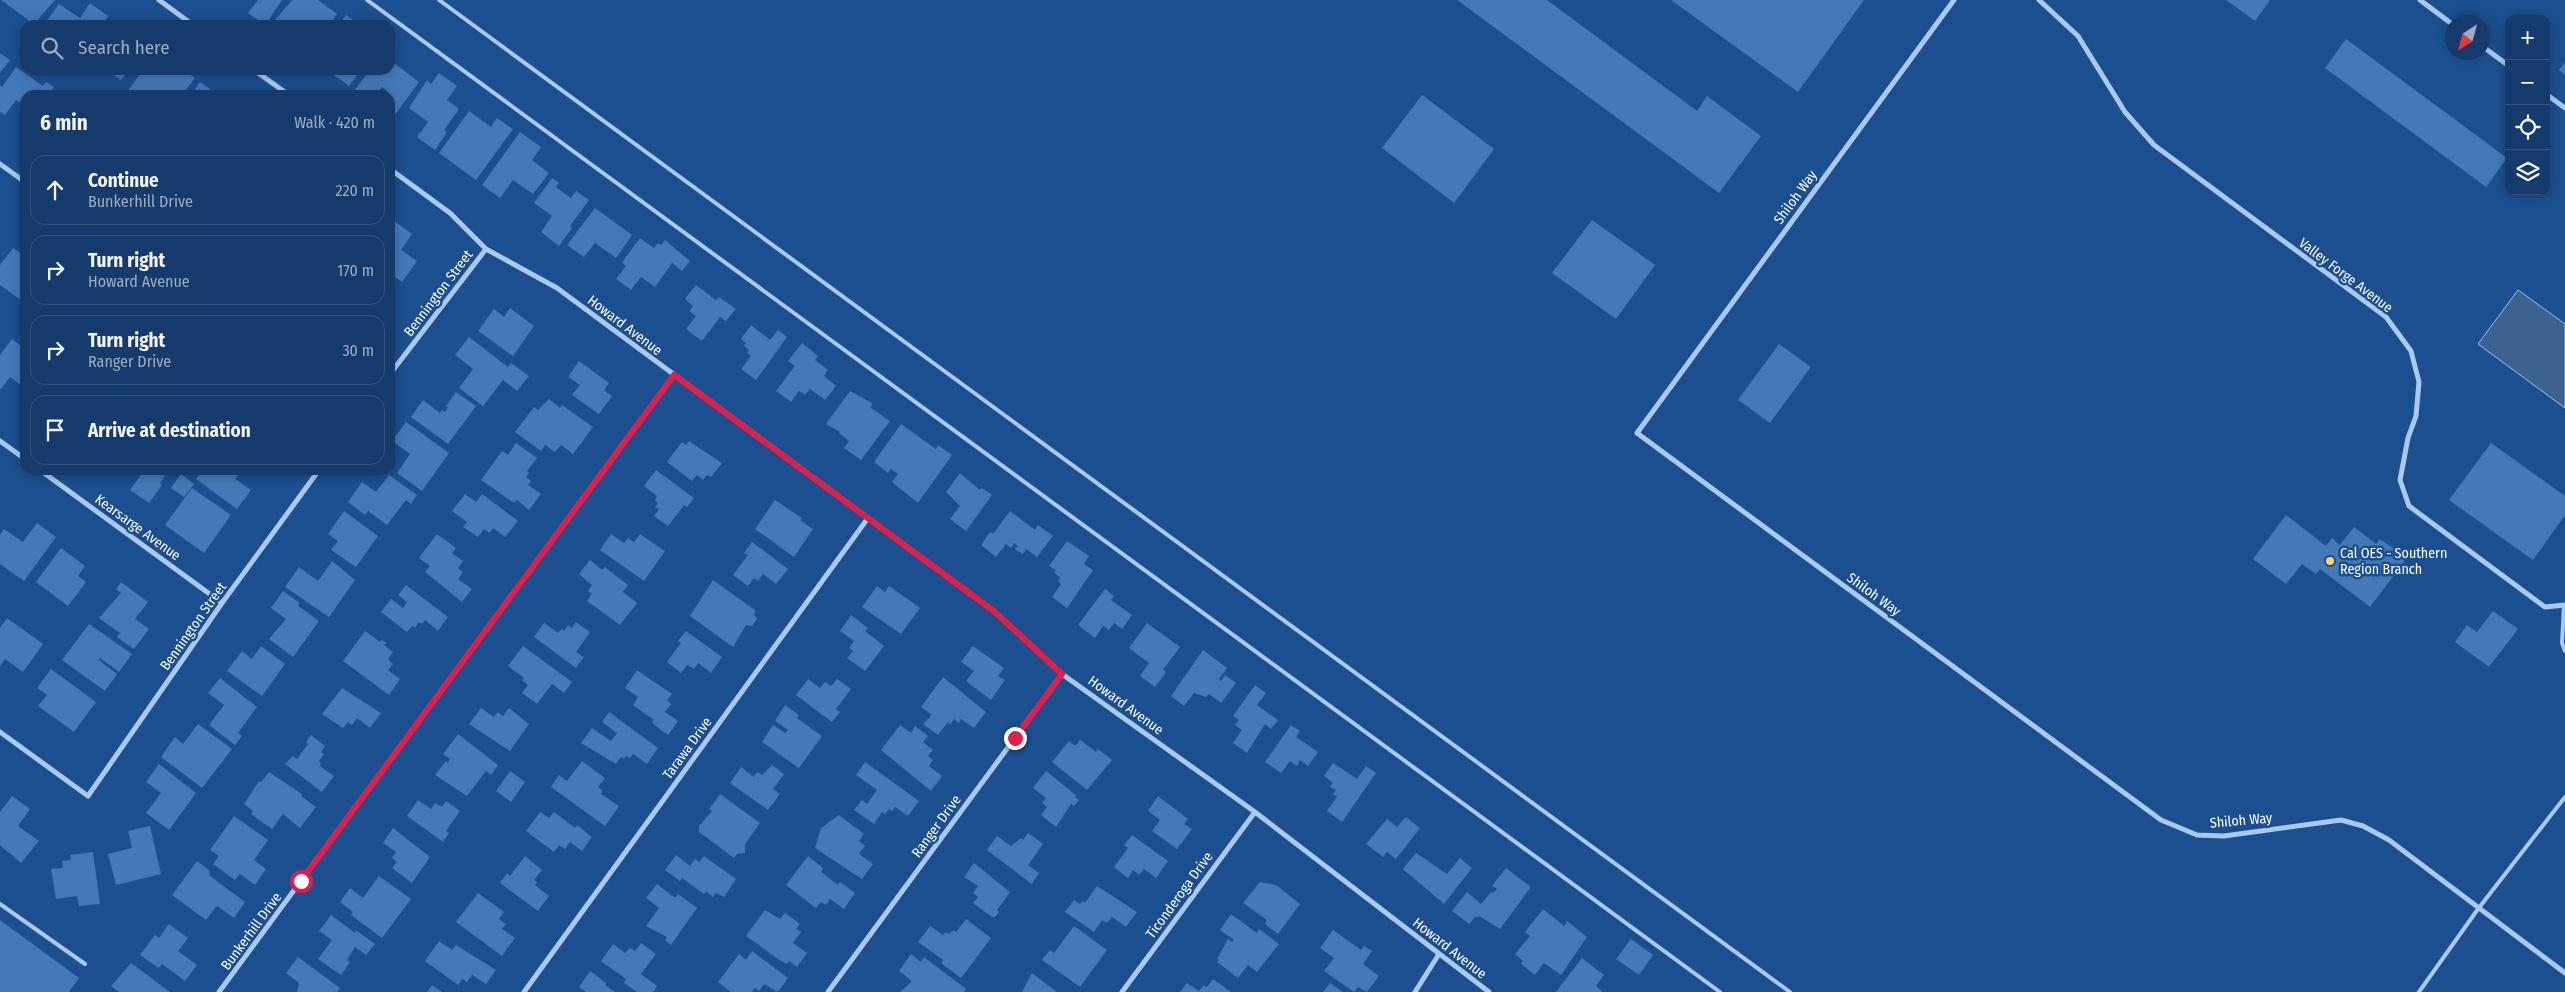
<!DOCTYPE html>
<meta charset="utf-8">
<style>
:root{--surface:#143b6b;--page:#1d4271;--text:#f1f3f6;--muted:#9dadc1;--line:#33557e}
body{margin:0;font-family:"Fira Sans Condensed",sans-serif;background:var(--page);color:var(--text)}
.controls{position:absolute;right:15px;top:15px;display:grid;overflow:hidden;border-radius:10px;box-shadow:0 2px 12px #0003}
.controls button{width:45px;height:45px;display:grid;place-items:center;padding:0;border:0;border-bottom:1px solid var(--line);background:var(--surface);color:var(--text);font:25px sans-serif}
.compass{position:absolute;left:2445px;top:15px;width:45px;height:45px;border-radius:50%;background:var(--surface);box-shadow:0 2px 12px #0003;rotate:216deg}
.stop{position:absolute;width:15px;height:15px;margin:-11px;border:4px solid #e11d48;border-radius:50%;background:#fff}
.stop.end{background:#e11d48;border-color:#fff;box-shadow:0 1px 5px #0008}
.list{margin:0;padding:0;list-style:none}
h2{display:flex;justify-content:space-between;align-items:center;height:65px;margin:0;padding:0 20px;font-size:21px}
h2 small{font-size:16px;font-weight:400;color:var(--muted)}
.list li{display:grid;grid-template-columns:32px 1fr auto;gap:15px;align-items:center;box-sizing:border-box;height:70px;margin:0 10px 10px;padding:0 10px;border:1px solid var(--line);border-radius:15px}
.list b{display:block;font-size:19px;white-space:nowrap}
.list p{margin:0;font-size:16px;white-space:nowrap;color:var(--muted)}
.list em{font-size:16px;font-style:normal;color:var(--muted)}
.icon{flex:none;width:28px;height:28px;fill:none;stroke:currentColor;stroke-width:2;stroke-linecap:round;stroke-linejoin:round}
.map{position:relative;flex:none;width:2565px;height:992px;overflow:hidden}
.search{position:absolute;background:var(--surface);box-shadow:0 2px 12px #0003;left:20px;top:20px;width:375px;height:55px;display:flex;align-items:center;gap:12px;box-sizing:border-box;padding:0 18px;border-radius:15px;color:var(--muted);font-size:19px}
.panel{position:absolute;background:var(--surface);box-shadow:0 2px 12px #0003;left:20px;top:90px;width:375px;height:385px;border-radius:15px}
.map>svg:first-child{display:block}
.water{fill:#3c6290;stroke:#9cc4f0}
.building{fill:#4478b7}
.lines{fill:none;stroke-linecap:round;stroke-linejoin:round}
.lane{stroke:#a9c9ee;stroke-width:4}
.street{stroke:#a9c9ee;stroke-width:5}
.route{stroke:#e11d48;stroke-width:6}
.poi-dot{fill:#ffd166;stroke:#1b4f8f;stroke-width:2}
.labels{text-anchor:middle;stroke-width:5;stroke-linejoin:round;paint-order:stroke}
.street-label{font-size:14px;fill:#fff;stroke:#1b4f8f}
.poi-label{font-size:14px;fill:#fff;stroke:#1b4f8f;text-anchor:start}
</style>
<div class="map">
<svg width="2565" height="992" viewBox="0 0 2565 992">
<rect width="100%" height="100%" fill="#1b4f8f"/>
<path class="water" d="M2518,290L2565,324V408L2478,344Z"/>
<path class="building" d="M1,0H55L34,24Z
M258,0H282L265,25L248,13Z
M292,0H318L337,14L329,25H271Z
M1457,0H1547L1697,111L1707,96L1761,136L1719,193Z
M1671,0H1864L1798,92Z
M2226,0H2270L2255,21Z
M90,3L108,16L102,25H44L59,4L80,18Z
M346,15L360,25H338Z
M2346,39L2507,158L2486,187L2325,68Z
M0,53L10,60L0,73Z
M390,60L419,82L392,119L390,95H385L387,91L382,87L376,95H359L354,91L370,70H390Z
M2565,62V75L2559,70Z
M16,67L43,86L46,82L54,87L48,95H25V106L16,100L5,115L0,112V85L2,87Z
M107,70H129L121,80Z
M143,70H184L195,78L182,95H125Z
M334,70H361L349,86L331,73Z
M439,73L457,86L447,100L459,109L444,130L447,132L435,150L417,137L428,122L409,108L427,80L431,84Z
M200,82L217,94L216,95H191Z
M1422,95L1494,149L1454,203L1382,148Z
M469,111L491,127L497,118L513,129L476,180L439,153Z
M520,132L541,147L532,160L549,173L533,194L513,180L500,198L482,185Z
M552,178L559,183L556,187L571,198L576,191L589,200L570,226L572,228L559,246L541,232L552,216L534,203Z
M595,208L632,235L616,258L595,243L584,257L567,245Z
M390,218L412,234L401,250L417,261L402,282L390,273Z
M1592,220L1655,265L1616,319L1552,273Z
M640,238L654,248L658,243L661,245L665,240L690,261L682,271L672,263L655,287L641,277L631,290L616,279L626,266L622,262Z
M13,248L25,256V303L0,285V265Z
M696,285L716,300L719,297L736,309L726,321L720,317L702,341L686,329L696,316L689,311L693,306L685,299Z
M510,308L534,326L513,356L478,331L494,309L504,317Z
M751,325L770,340L778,330L787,337L756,380L741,369L751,356L747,353L749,350L744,346L746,343L741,339Z
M469,337L508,367L511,363L529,376L517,391L503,380L483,406L459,388L473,369L455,355Z
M12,339L25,349V388L10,377L0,390V355Z
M802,343L818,356L815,360L828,370L824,376L836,386L825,400L810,389L805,395L799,391L791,402L776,391L795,366L788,361Z
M1779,344L1811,367L1770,423L1738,400Z
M579,361L609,383L604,390L612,396L599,414L572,395L580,385L568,377Z
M850,391L872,403L871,408L890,421L861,460L844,448L849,441L839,433L840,432L826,424Z
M456,392L476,406L448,444L411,417L423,400L440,413L442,410L445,412L448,407L446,406Z
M549,399L560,408L562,405L593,427L573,454L561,445L555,452L545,445L541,451L515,432L534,407L538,410Z
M406,422L449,453L422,491L397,473L410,454L392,441Z
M901,424L936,449L938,445L952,455L918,503L892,482L898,474L891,469L888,473L874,462Z
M689,441L722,463L711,477L707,475L703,480L697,475L692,481L667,462L682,442L686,445Z
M516,443L537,458L527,471L529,473L526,477L531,481L528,485L541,494L529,510L517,500L514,503L481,480L502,451L508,455Z
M2491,443L2565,496V515L2533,560L2449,500Z
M133,470H169L160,483L162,485L149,503L130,490L141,475Z
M203,470H242L235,479L251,490L237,509L196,479Z
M656,470L694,498L687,507L684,505L668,526L654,516L659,509L655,507L658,503L655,500L657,496L644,486Z
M960,473L980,490L982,488L992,495L966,531L950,519L960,506L946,492Z
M181,474L194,484L184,497L171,488Z
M389,475L417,495L411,504L406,500L387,525L368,511L365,515L348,502L362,482L376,492Z
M192,488L231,515L204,553L165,525Z
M465,494L476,502L482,494L518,521L505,537L493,528L490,533L484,529L478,537L463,527L467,522L452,511Z
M775,500L802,518L800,520L813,529L794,557L755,529Z
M344,511L378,536L356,567L331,550L338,541L328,534Z
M1010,511L1035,530L1038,525L1053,536L1037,557L1026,549L1023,554L1015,549L1018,546L1014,543L1011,548L1006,544L996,557L981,545L990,532L993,534Z
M2286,515L2326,546L2332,538L2340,545L2354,527L2376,544L2380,539L2407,558L2370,607L2320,569L2316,574L2302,564L2286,584L2253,559Z
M37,523L56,537L24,581L0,564V535L4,529L23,542Z
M437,534L456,548L452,553L463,561L458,568L463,572L458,579L472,589L462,602L425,572L430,566L419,558Z
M611,534L624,543L628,538L634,542L640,534L665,551L644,581L600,550Z
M1067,541L1089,556L1084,564L1093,570L1067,608L1052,597L1061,584L1058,581L1060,577L1054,573L1056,570L1049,566Z
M752,542L788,569L776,584L763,574L758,581L754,578L748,586L733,575L748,555L744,553Z
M61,548L85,566L78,576L86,582L68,606L36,582Z
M590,560L602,570L605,567L628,585L623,592L637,603L620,625L587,601L592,594L588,591L592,585L579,574Z
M332,561L355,580L329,617L285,587L299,567L318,581Z
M713,580L756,611L754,614L757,619L752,626L746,625L733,647L690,616Z
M121,582L148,602L135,619L149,629L134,649L117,637L120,633L99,618L121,593L116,589Z
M406,585L448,617L438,631L425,620L422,624L419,622L415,628L412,626L407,632L381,612L391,599L403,608L407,602L398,595Z
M877,586L885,592L889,586L920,608L901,634L862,607Z
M1105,589L1114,596L1111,600L1132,615L1122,629L1114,623L1109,630L1103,626L1095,638L1078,625Z
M283,591L300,603L298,606L319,621L293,657L269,639L286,619L271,608Z
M2493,611L2518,629L2489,667L2455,642L2467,625L2477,632Z
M851,615L868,628L865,631L884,646L865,671L847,658L853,651L849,648L854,641L840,631Z
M7,618L43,644L23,672L5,659L0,666V628Z
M576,622L590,632L576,652L584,657L576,668L534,637L544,623L558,633L562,629L564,631L568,625L572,628Z
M1147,623L1180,647L1163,670L1166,672L1155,687L1140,676L1149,663L1129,648Z
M89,624L132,654L119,672L100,658L99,660L117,674L105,691L62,660Z
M365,631L380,642L382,640L386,643L384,645L393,652L388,659L393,664L388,670L400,679L389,695L343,661Z
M686,631L722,657L711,673L698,663L694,669L687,665L681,673L667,662L681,643L678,641Z
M261,646L285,664L262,696L227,671L242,651L252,659Z
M523,646L572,682L564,693L552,684L537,704L522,693L528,685L522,680L524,678L508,666Z
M973,646L1004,668L998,676L1005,680L991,700L966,681L974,671L961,662Z
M1203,650L1227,668L1219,679L1221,681L1225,675L1236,683L1221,703L1209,694L1206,697L1194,693L1184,706L1171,696Z
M51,669L96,702L74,732L38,706L47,695L37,688Z
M637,670L672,694L667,700L671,704L665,712L678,721L668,735L652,723L654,720L633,705L638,697L625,688Z
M943,677L986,712L974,728L961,719L959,723L954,719L950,725L948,722L938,735L923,724L932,715L921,707Z
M220,678L257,707L238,733L242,736L235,745L209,725L224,705L208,693Z
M808,679L820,688L825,682L831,686L837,679L851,689L836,709L840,712L832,722L796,695Z
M1255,685L1266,693L1257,705L1278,720L1271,729L1265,724L1247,753L1233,743L1242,730L1235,725L1239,720L1233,716Z
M342,688L381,713L370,728L357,718L352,725L348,722L343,728L322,714Z
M785,705L799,715L797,718L822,736L799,768L762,742L773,725L785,733L788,730L775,721Z
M481,708L494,717L498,712L503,716L509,708L529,724L510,751L469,724Z
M609,712L658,748L647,764L633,754L630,758L626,756L624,759L621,757L616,764L581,743L592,728L611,741L617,733L602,722Z
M198,724L232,749L202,788L161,757L175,737L183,744Z
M900,725L911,733L915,726L928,736L923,742L933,750L928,756L933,760L929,766L942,776L931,791L881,750Z
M1291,725L1300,731L1296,737L1318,752L1308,766L1300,760L1297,766L1290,761L1281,773L1265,762Z
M458,734L498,765L491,775L486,771L467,796L435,775L446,761L448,763L450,759L443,754Z
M311,735L325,746L321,752L324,754L319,761L321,763L320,766L334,776L322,792L285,764L293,756L297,759L308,744L306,742Z
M1080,740L1096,752L1098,749L1112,760L1087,790L1052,762L1069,741L1075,746Z
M582,761L605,778L598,787L603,791L601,794L619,806L605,826L551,787L559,775L567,781Z
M865,762L919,801L908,816L895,807L892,811L889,809L885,814L882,812L874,824L854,810L862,800L867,804L877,790L856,775Z
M1333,763L1357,779L1366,766L1376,773L1342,822L1327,811L1337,797L1333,794L1336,790L1330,787L1333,783L1324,776Z
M159,764L196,793L169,830L146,813L161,793L146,782Z
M772,765L784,774L773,789L780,794L768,810L730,783L741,767L754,777L757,772L762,775Z
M510,771L525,782L511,802L496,791Z
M1046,771L1077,796L1075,797L1079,800L1074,806L1071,804L1056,827L1041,815L1047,807L1042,803L1046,798L1033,788Z
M269,772L302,794L301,796L316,807L300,828L283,814L272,829L251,814L253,811L244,804L259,781L261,782Z
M720,794L760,823L745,844V853L737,854L734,858L699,832V826L712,811L709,809Z
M12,796L30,809L18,826L39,841L21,863L0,845V812Z
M1158,796L1188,819L1184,824L1192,829L1177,849L1152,831L1160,820L1148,811Z
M418,800L431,809L435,803L442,807L446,801L460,811L446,831L449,833L443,842L407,816Z
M540,812L549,818L554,812L575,828L577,825L592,837L582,851L570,842L565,849L559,845L554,852L526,831Z
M839,815L864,834L859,841L865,846L859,854L873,864L862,879L815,848L821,828Z
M234,816L268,840L254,860L266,869L255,885L240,874L235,880L213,864L219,856L210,850Z
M1406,817L1420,828L1396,859L1387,852L1383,857L1366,844L1387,819L1397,827Z
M150,826L161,874L116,885L108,854L132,848L128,831Z
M393,828L430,857L412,883L392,868L397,862L392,858L396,852L383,843Z
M1028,833L1043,844L1028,865L1039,873L1032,884L987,850L997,836L1011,846L1021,838L1023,840Z
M1132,835L1168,861L1156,878L1144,869L1139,875L1133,870L1128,878L1114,867L1128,848L1124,845Z
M93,852L100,904L79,906L77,896L56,899L51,869L63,868L62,861L71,860L70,855Z
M1416,853L1447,874L1460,858L1472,868L1444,904L1403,869Z
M676,855L690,866L695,859L699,862L704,856L736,879L724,897L716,893L713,897L706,891L704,894L682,878L680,881L665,870Z
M525,856L542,870L534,880L537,882L535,885L549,896L538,911L500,883L507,873L510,876Z
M808,856L823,868L821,872L838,885L840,882L855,893L844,909L830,899L826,905L821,902L816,908L786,885Z
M197,861L209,870L210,876L245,902L234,918L217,906L206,920L172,895Z
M974,863L1010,892L997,910L999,912L995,917H992L973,903L978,897L973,893L978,886L964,877Z
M1506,868L1531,887L1500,929L1479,916L1478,918L1476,916L1469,924L1452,911L1467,892L1481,904L1491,892L1493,893L1497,889L1492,886Z
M379,876L411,899L382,938L351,915L353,912L340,902L350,888L363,898Z
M1260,882L1276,885L1300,904L1278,934L1265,924L1267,920L1243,903Z
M657,884L675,898L678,894L697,908L671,945L665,940L667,937L646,926L659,908L646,898Z
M1097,886L1137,912L1126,927L1112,917L1107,923L1102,920L1094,932L1065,912L1074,900L1080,904L1082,901L1085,903Z
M478,893L504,912L499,919L506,924L502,929L515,938L502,956L456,922Z
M1543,909L1564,926L1567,921L1587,937L1561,975L1544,963L1535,975L1521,964L1523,961L1515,954L1530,936L1525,932Z
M765,910L780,919L785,913L800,924L796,929L801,932L793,943L807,953L797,967L789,961L787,964L781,961L746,936Z
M1231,914L1257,933L1259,929L1279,944L1257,972L1248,965L1238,978L1217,962L1219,960L1217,959L1228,939L1232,942L1234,940L1220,930Z
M331,915L355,933L356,930L375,944L366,955L355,947L347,960L350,962L341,975L318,959L332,940L319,931Z
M966,919L991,938L961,978L941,963L943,960L918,942L930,926L943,935L946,932L949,934L953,930L956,932Z
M0,920L79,978L69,992H0Z
M169,924L188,938L178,951L197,965L185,981L162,964L159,968L140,955L155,935L159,938Z
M1074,926L1107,950L1080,987L1042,960L1050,950L1054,953Z
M1333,930L1361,950L1364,946L1372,951L1363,964L1379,976L1367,992L1358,987L1354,992L1324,971L1334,958L1320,948Z
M1631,939L1653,955L1639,975L1616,959Z
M439,941L452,950L456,945L496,970L486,984L472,975L467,982L462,979L458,985L425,961Z
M641,943L656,954L641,974L657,986L653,992H637L624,983L626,979L601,961L613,944L625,953L630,948L635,951Z
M752,951L788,978L778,992L764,984L759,991L755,988L752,992H731L718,982L739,954L746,960Z
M911,954L921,962L924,957L966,989L964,992H900L912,981L899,971Z
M298,957L340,988L337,992H297L299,983L286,973Z
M1582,958L1604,975L1596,986L1603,992H1556Z
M131,963L170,992H119L111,986Z
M590,971L606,983L605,985L615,992H586L579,987Z
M1032,973L1057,992H1022Z
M1213,979L1231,992H1180L1187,983L1199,991L1204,985L1207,987Z
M1330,983L1343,992H1323Z
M432,985L442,992H427Z"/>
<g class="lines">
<path class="lane" d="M367,0L1720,992
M439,0L1790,992
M2564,605L2562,643L2565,651
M0,904L85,964
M2419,992L2478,909L2565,797"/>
<path class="street" d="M159,0L193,25
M1954,0L1637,433L2161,820L2197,835L2224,836L2341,820L2363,826L2389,840L2565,973
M2039,0L2078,36L2125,112L2154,145L2386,317L2411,351L2419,382L2416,416L2408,438L2400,480L2409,506L2545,607L2565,605
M2420,0L2452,24
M2482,46L2509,66
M254,70L289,95
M2546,94L2565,108
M0,164L25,182
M390,169L450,213L486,249L557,288L995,612L1062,674L1255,812L1489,992
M390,374L486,249
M0,441L25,459
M40,470L222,603
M0,732L88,796L222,603L319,470
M219,992L674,375
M524,992L868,518
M828,992L1062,674
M1122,992L1255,812
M1415,992L1439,954"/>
</g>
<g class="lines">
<path class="route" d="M301,881L674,375L995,612L1062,674L1015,738"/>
</g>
<circle class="poi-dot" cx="2330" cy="561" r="5"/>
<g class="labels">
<g class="street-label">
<text transform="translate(1795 197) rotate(-54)" y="5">Shiloh Way</text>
<text transform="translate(2346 275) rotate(37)" y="5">Valley Forge Avenue</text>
<text transform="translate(438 293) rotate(-53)" y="5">Bennington Street</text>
<text transform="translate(625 325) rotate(37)" y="5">Howard Avenue</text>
<text transform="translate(138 527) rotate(36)" y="5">Kearsarge Avenue</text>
<text transform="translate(1874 594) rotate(36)" y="5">Shiloh Way</text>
<text transform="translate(193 626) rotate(-55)" y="5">Bennington Street</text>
<text transform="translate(1126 705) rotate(36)" y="5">Howard Avenue</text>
<text transform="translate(687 748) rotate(-54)" y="5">Tarawa Drive</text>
<text transform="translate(2241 820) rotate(-5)" y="5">Shiloh Way</text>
<text transform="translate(936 826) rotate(-54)" y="5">Ranger Drive</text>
<text transform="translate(1179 895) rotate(-54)" y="5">Ticonderoga Drive</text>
<text transform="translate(251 931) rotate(-54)" y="5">Bunkerhill Drive</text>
<text transform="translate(1450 948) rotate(38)" y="5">Howard Avenue</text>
</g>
<g class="poi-label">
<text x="2340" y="558">Cal OES - Southern<tspan x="2340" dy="16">Region Branch</tspan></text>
</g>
</g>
</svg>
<div class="controls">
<button>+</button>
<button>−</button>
<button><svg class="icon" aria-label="locate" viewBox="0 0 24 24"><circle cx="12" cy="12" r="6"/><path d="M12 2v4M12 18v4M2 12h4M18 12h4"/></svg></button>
<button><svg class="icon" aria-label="layers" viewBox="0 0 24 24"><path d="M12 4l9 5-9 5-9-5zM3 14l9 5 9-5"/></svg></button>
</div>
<svg class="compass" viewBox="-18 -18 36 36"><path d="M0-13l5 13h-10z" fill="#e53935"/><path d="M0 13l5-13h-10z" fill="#9dadc1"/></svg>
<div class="stop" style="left:301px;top:881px"></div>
<div class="stop end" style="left:1015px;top:738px"></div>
<div class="search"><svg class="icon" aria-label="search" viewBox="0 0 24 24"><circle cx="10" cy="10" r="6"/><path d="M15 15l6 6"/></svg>Search here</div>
<section class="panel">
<h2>6 min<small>Walk · 420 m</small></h2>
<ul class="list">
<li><svg class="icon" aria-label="ahead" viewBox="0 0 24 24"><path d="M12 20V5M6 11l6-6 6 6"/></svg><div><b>Continue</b><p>Bunkerhill Drive</p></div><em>220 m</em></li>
<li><svg class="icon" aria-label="right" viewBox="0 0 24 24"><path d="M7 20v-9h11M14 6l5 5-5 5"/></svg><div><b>Turn right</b><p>Howard Avenue</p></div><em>170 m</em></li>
<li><svg class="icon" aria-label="right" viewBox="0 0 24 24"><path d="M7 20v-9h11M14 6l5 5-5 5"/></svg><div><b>Turn right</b><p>Ranger Drive</p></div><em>30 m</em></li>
<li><svg class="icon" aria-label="arrive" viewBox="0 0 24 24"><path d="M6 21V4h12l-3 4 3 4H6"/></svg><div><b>Arrive at destination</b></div></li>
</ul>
</section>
</div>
